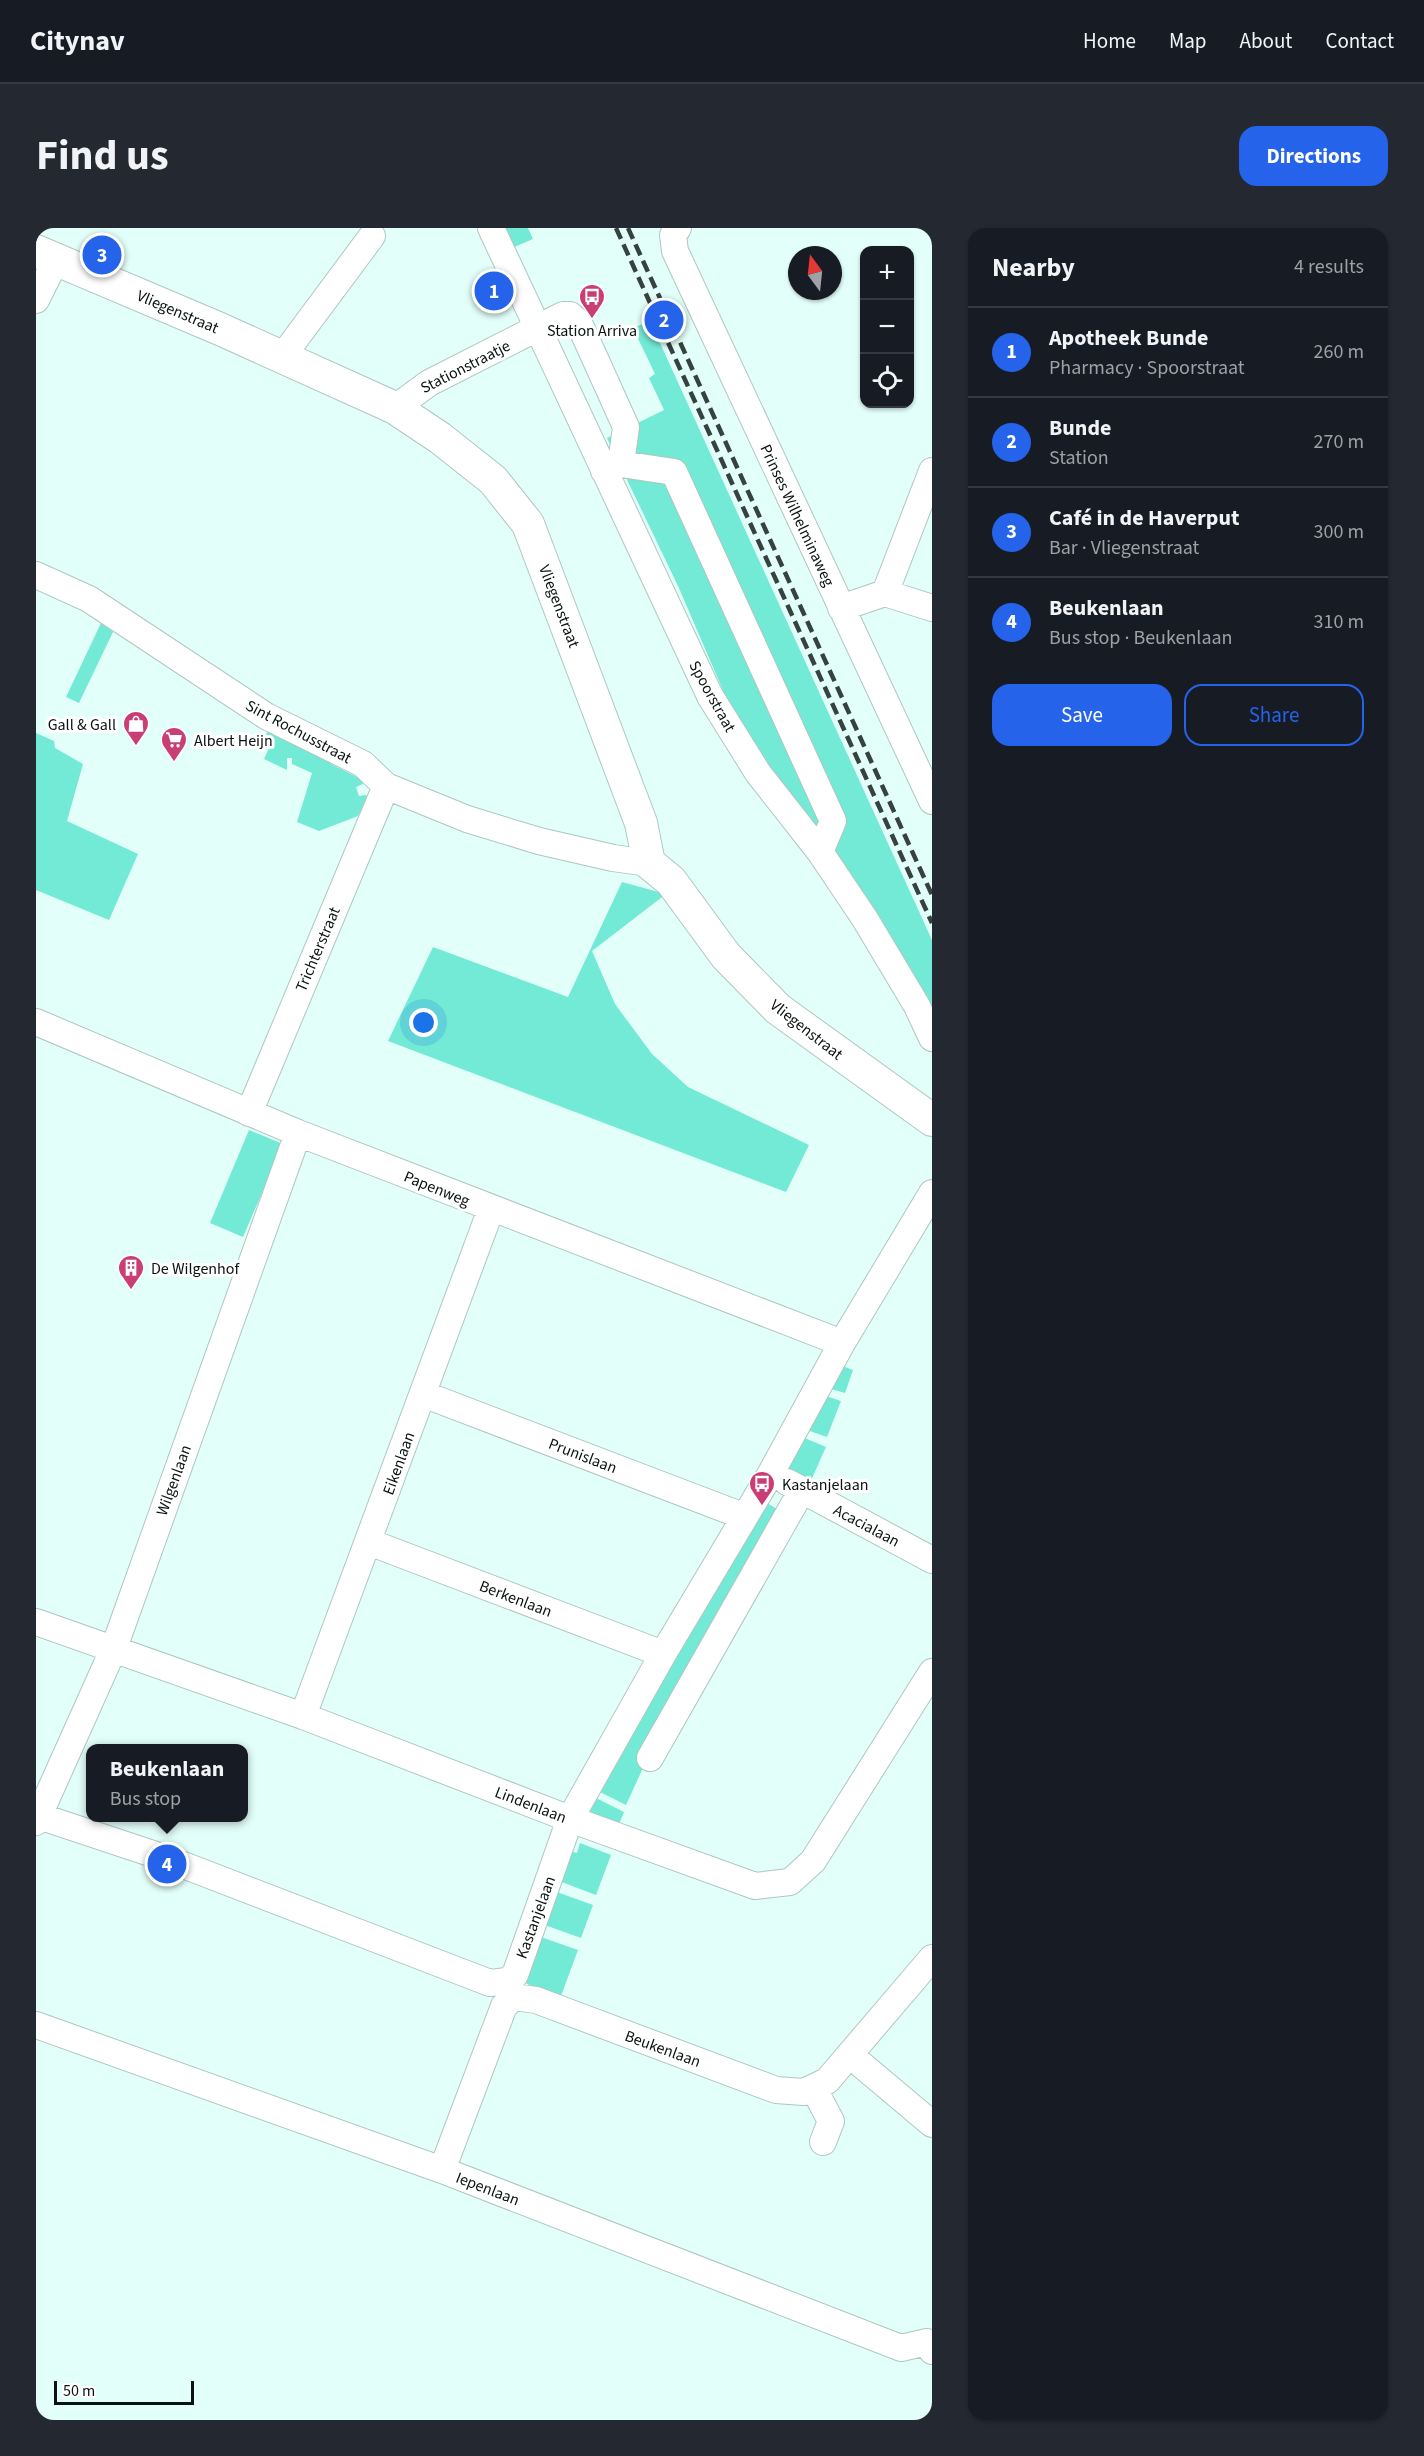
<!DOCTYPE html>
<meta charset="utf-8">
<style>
:root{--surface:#171b24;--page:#242831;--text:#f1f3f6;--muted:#9ea1a6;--line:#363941;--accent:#2563eb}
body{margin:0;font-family:"Source Sans 3",sans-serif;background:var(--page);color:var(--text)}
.controls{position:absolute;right:18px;top:18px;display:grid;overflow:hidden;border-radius:12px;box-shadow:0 2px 4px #0004}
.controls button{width:54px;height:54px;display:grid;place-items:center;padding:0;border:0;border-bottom:2px solid var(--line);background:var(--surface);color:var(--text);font:30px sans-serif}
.compass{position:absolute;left:752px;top:18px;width:54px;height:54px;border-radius:50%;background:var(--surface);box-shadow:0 2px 4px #0004;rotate:345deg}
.scale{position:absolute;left:18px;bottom:15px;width:140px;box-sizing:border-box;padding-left:6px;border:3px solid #0a1311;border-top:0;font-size:16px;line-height:21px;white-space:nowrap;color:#0a1311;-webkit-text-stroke:4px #fff;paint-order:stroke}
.you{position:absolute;left:388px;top:795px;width:21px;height:21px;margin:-15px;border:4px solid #fff;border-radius:50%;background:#1a73e8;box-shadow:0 0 0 9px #1a73e833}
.badge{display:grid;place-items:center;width:39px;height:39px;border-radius:50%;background:var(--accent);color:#fff;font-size:20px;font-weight:700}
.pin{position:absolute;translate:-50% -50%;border:3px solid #fff;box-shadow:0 2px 6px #0006}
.popup{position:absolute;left:50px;top:1516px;width:162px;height:78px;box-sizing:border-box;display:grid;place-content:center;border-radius:12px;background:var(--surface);filter:drop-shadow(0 2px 4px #0005);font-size:20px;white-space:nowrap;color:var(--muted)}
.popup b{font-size:22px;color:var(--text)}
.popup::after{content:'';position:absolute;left:50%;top:100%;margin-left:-12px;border:12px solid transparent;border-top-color:var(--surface)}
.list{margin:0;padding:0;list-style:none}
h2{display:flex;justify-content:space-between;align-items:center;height:78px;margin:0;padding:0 24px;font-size:26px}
h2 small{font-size:20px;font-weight:400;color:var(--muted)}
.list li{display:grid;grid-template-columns:39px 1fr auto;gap:18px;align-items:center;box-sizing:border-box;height:90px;padding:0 24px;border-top:2px solid var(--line)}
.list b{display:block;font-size:22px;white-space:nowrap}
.list p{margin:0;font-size:20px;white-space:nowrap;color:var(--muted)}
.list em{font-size:20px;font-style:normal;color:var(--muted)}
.actions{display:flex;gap:12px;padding:18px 24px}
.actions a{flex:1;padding:14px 0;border:2px solid var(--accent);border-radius:18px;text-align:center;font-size:21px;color:var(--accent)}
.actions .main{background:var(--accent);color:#fff}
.icon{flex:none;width:33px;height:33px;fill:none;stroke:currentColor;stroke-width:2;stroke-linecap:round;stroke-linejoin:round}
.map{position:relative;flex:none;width:896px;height:2192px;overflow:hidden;border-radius:18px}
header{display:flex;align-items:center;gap:36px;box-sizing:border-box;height:84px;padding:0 30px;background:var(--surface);border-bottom:2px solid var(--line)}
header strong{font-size:28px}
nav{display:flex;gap:33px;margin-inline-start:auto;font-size:21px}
.intro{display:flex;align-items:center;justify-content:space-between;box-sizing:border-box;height:144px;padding:0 36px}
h1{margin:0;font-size:42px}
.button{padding:15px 27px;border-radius:18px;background:var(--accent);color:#fff;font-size:21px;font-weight:700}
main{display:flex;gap:36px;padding:0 36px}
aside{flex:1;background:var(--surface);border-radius:18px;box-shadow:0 2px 4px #0004}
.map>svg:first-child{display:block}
.green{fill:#73ead5}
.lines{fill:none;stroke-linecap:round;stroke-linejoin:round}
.minor-casing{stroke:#adc7c1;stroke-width:28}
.major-casing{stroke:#adc7c1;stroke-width:34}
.minor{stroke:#fff;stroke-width:26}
.major{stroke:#fff;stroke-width:32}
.rail{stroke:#35423f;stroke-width:4.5;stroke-dasharray:12 6;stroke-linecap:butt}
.labels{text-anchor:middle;stroke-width:6;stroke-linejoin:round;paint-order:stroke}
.street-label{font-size:16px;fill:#0a1311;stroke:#fff}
.poi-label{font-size:16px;fill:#0a1311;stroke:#fff;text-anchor:start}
</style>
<header>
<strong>Citynav</strong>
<nav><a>Home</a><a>Map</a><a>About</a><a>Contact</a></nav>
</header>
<div class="intro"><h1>Find us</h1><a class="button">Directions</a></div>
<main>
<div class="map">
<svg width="896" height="2192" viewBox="0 0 896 2192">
<rect width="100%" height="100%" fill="#e3fff9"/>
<path class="green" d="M467,0H492L497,11L476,20Z
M614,93L896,712V785L708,502L689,467L642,358L571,210L628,182L613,150L619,146L597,100Z
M65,395L77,404L43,475L30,469Z
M234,498L295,530V536L325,551L327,556L320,559L323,568L330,567L331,571L322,588L283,603L261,594L276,545L256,536V530H251V542L228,531L233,520L225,518Z
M0,505L18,513L19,520L47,536L31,593L102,626L73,692L0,662Z
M586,654L630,666L556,723L579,776L616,826L652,859L773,917L750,964L352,813L397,719L532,769Z
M213,902L247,916L207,1009L174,995Z
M804,1137L817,1142L809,1165L792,1160Z
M787,1167L805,1173L791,1209L768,1201Z
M764,1208L790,1219L773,1257L753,1245L749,1234Z
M731,1275L749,1286L612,1529L590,1577L562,1563L714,1295L719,1298Z
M558,1569L588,1584L582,1599L554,1586L553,1580Z
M544,1615L575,1627L560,1667L523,1653L534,1623L541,1625Z
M518,1663L557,1677L545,1710L506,1696Z
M502,1708L542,1722L525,1768L491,1756L488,1748Z"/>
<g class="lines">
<defs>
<path id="minor" d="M455,0L674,468L722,545L784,624L829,691L881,778L896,810
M642,0L637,7L639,23L896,573
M0,72L20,32
M246,129L336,8
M359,180L393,155L527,87H534L543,95L590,199L585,236
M568,243L585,236L638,244L797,593L784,624
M0,347L53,371L230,488L327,536L350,558L431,591L503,613L577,630L613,635
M849,365L896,243
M805,380L849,365L896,380
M0,794L262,905L806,1115
M213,885L350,558
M387,1166L707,1288
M751,1254L896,1332
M333,1314L627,1426
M0,1394L267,1488L534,1591L719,1658L754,1654L777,1633L896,1444
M267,1488L455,981
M614,1530L766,1262
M0,1587L129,1630L454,1755L471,1753
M0,1594L78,1420L262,905
M471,1753L479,1747L534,1591L627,1426L735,1245L806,1115L896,965
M478,1769L500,1772L740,1862L768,1864L791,1853L896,1730
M0,1797L406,1942L865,2120L891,2114L896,2123
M814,1827L896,1896
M778,1861L795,1893L787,1914
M406,1942L468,1778L478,1769"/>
<path id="major" d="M0,23L184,101L359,180L404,210L457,252L492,296L605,595L613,635L635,653L690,728L742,781L896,892"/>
</defs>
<use href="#minor" class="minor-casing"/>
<use href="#major" class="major-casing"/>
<use href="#minor" class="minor"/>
<use href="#major" class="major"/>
<path class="rail" d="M580,0L896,695
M592,0L896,667"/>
</g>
<defs>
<symbol id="bus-pin" viewBox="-11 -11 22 30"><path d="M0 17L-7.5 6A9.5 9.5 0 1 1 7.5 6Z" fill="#c93f75" stroke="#fff"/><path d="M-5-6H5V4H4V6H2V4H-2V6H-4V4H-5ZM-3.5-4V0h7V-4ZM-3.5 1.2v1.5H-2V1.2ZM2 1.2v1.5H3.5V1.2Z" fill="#fff"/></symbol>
<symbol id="shop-pin" viewBox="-11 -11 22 30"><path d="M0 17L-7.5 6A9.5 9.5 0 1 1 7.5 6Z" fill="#c93f75" stroke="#fff"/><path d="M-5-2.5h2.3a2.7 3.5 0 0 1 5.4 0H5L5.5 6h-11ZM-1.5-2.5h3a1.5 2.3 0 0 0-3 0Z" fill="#fff"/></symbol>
<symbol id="supermarket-pin" viewBox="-11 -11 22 30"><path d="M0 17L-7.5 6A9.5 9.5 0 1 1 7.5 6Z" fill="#c93f75" stroke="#fff"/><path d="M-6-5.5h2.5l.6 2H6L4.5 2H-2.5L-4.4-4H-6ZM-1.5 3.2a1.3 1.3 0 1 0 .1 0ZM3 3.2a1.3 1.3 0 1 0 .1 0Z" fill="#fff"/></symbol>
<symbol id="building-pin" viewBox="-11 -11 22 30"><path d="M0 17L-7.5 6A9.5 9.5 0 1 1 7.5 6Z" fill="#c93f75" stroke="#fff"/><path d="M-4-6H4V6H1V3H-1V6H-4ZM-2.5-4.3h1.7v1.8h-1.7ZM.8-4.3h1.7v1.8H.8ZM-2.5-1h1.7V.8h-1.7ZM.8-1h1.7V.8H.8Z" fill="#fff"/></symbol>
</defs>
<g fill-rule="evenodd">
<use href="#bus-pin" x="541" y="54" width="30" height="40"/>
<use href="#shop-pin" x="85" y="481" width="30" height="40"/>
<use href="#supermarket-pin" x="123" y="497" width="30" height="40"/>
<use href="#building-pin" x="80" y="1025" width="30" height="40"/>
<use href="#bus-pin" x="711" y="1241" width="30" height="40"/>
</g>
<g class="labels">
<g class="street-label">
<text transform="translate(142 83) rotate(23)" y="6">Vliegenstraat</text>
<text transform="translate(429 138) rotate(-27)" y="6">Stationstraatje</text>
<text transform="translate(762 287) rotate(65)" y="6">Prinses Wilhelminaweg</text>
<text transform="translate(524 378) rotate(69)" y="6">Vliegenstraat</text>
<text transform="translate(677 468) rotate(61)" y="6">Spoorstraat</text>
<text transform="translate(263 503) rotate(28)" y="6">Sint Rochusstraat</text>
<text transform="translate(281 721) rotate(-67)" y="6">Trichterstraat</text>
<text transform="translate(771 801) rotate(38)" y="6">Vliegenstraat</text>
<text transform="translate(401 960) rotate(22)" y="6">Papenweg</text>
<text transform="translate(547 1227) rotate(21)" y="6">Prunislaan</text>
<text transform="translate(362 1235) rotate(-70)" y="6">Eikenlaan</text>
<text transform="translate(137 1252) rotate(-70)" y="6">Wilgenlaan</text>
<text transform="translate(831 1297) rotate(28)" y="6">Acacialaan</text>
<text transform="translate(480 1370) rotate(21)" y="6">Berkenlaan</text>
<text transform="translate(495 1576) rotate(21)" y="6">Lindenlaan</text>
<text transform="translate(499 1689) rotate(-70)" y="6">Kastanjelaan</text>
<text transform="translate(627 1820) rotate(20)" y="6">Beukenlaan</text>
<text transform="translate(452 1960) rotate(21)" y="6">Iepenlaan</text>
</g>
<g class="poi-label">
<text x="556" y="108" text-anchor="middle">Station Arriva</text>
<text x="80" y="502" text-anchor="end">Gall &amp; Gall</text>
<text x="158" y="518">Albert Heijn</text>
<text x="115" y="1046">De Wilgenhof</text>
<text x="746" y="1262">Kastanjelaan</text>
</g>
</g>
</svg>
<div class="controls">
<button>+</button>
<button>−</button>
<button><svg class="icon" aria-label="locate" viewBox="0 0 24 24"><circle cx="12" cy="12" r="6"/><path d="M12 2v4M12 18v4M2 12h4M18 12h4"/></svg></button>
</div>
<svg class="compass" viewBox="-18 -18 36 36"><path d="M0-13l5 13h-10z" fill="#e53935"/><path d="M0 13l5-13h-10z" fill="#9ea1a6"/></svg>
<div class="scale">50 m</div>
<div class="you"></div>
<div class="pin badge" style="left:458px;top:63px">1</div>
<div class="pin badge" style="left:628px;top:92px">2</div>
<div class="pin badge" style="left:66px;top:27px">3</div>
<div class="pin badge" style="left:131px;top:1636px">4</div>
<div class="popup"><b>Beukenlaan</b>Bus stop</div>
</div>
<aside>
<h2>Nearby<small>4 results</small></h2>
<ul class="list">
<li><span class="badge">1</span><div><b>Apotheek Bunde</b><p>Pharmacy · Spoorstraat</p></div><em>260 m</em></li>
<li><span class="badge">2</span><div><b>Bunde</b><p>Station</p></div><em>270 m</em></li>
<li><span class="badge">3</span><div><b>Café in de Haverput</b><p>Bar · Vliegenstraat</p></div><em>300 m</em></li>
<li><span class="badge">4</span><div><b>Beukenlaan</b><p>Bus stop · Beukenlaan</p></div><em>310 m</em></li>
</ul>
<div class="actions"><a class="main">Save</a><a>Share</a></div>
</aside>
</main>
